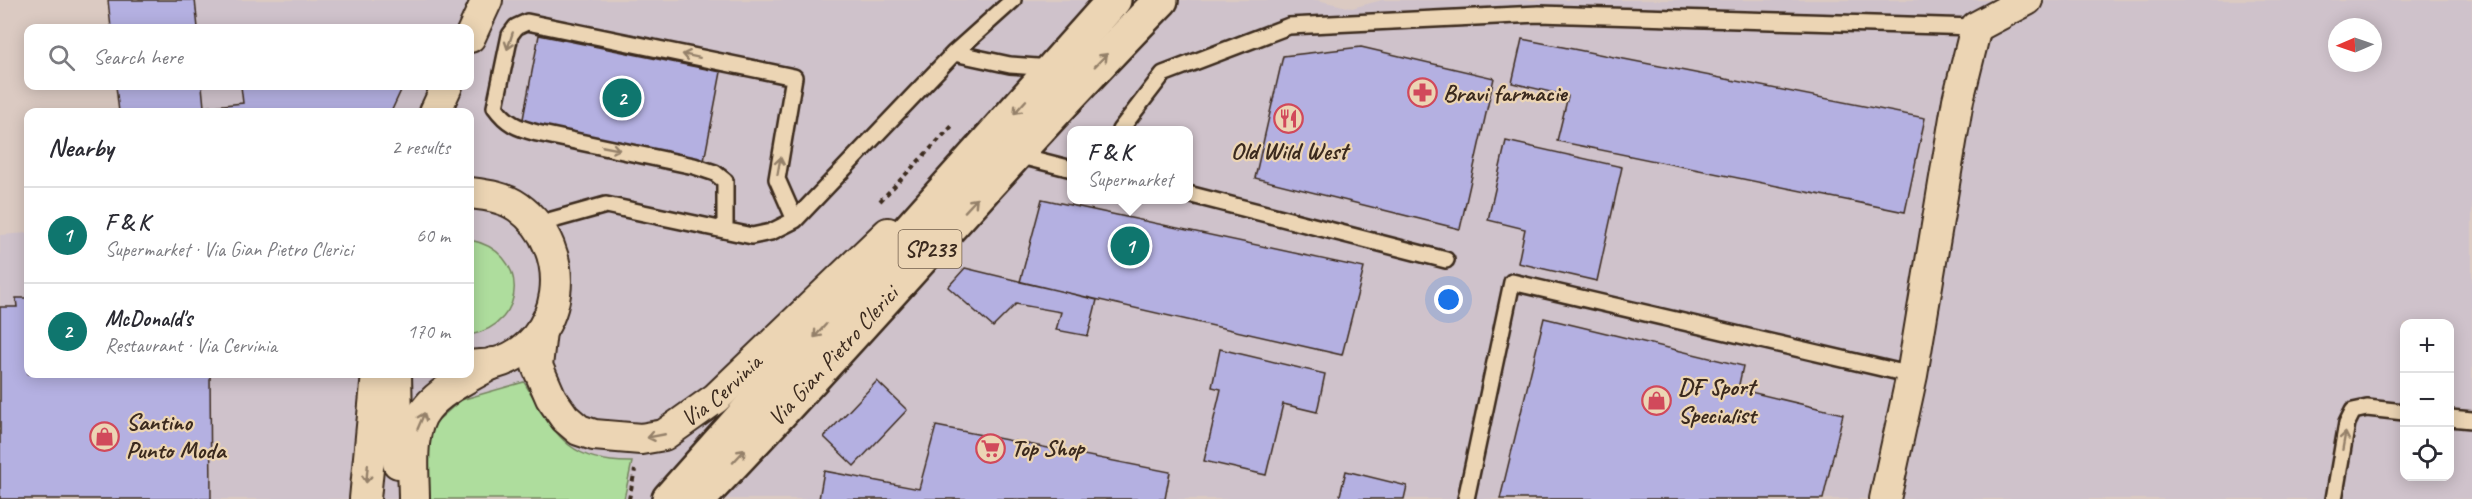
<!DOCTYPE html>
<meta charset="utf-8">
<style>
:root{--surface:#fff;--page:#f7f7f7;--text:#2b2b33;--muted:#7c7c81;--line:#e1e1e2;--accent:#0f766e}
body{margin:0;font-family:Caveat,sans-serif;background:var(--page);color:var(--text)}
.controls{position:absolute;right:18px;bottom:18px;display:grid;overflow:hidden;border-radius:12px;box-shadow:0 3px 15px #0003}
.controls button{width:54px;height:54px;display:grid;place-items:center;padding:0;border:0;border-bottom:2px solid var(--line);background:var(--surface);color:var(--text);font:30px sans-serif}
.compass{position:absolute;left:2328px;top:18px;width:54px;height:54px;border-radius:50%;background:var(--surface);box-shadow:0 3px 15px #0003;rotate:268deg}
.you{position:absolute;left:1449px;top:300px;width:21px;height:21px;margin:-15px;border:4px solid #fff;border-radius:50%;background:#1a73e8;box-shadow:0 0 0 9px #1a73e833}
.badge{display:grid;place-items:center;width:39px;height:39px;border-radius:50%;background:var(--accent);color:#fff;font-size:20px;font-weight:700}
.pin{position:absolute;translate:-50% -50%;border:3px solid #fff;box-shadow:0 2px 6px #0006}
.popup{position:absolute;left:1067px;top:126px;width:126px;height:78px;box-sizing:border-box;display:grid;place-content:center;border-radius:12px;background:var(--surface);filter:drop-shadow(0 2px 4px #0005);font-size:20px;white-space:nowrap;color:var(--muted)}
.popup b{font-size:22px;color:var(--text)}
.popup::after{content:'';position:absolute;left:50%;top:100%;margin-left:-12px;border:12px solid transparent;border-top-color:var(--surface)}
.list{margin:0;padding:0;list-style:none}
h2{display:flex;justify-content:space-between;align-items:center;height:78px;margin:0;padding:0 24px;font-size:26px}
h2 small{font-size:20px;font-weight:400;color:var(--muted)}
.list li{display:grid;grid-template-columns:39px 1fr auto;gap:18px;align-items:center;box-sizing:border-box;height:96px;padding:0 24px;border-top:2px solid var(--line)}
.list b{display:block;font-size:22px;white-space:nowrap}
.list p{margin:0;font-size:20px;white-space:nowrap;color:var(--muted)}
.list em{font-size:20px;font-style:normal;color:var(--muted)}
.icon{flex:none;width:33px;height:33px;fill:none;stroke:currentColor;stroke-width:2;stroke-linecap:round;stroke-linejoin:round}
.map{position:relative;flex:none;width:2472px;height:499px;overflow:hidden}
.search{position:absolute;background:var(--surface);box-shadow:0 3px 15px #0003;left:24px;top:24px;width:450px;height:66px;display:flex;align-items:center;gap:15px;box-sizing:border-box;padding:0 21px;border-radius:12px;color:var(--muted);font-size:22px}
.panel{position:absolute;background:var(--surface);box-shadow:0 3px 15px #0003;left:24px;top:108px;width:450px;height:270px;border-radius:12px}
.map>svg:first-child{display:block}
.built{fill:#cfc2cb;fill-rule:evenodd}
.grass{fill:#aedd9d;stroke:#74845e;stroke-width:1.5}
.building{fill:#b4b0e1;stroke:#3b2a1e;stroke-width:1.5}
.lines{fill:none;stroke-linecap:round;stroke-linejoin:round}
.service-casing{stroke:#3b2a1e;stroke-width:20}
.minor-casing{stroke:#3b2a1e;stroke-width:34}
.primary-casing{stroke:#3b2a1e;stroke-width:38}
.path{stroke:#3b2a1e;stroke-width:4;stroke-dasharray:4.5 4.5;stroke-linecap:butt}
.service{stroke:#ecd5b4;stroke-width:15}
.minor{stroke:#ecd5b4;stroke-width:30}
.primary{stroke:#ecd5b4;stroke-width:33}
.oneway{stroke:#948069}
.labels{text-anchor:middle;stroke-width:4.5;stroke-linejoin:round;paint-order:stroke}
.shield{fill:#ecd5b4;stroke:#705d4b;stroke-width:1.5}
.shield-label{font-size:22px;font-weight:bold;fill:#3b2a1e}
.poi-label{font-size:24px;font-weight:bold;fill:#3b2a1e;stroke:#ecd5b4;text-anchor:start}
.street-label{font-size:24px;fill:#3b2a1e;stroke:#ecd5b4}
</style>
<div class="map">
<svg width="2472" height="499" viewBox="0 0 2472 499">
<rect width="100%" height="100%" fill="#dbcac2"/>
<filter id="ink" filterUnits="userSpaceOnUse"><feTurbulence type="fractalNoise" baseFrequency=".0167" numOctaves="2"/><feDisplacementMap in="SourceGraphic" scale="12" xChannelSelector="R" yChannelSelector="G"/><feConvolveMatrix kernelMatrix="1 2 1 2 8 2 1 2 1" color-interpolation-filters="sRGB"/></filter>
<g filter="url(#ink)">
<path class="built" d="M108,0H1317L1352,8L1382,0H2472V499H0V235L28,233V374H470V112H119L116,86H470V28H111ZM2337,27H2373V63H2337ZM1072,130H1188V200H1072ZM2404,324H2450V476H2404Z"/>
<path class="grass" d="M470,240C529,251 529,324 470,335Z
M524,382C554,431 565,463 632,462L624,499H428L429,428L461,400Z"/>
<path class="building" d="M108,0H195L198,28H111Z
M539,35L721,72L704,161L522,124Z
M1522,39L1925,118L1905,212L1557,141L1568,96L1512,83Z
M1361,47L1494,78L1460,229L1255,178L1283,56Z
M116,86H202L204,107L243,103L241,86H403L391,112H119Z
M1506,141L1622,167L1597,281L1518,263L1525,229L1488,220Z
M1042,199L1364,268L1342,355L1020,282Z
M965,268L1097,300L1088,336L1056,330L1061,312L1016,304L993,327L948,287Z
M16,298H28V374H210L211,499H0V307H17Z
M1544,318L1743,366L1738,389L1843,414L1823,499H1500Z
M1220,349L1325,374L1317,412L1283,404L1266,475L1204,461L1221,389L1212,387Z
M877,381L907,410L854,466L824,437Z
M936,426L1170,472L1165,499H819L824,471L919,489Z
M1346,471L1407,486L1404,499H1339Z"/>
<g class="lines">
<defs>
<path id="service" d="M954,53L1010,65L1051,68
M1120,130L1163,74L1289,26L1539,14L1976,27
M1017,155L1072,169
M1188,194L1446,260
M538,224L606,205L752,236L771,232L795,220L954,53L1013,0
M725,230V181L715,173L694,166L537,133C518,128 507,124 495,107L510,35L516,27L527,22L794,77L777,179L795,220
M2450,418L2472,420
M1466,499L1512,282L1912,375
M2334,499L2347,423L2353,411L2367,408L2404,412"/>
<g id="minor">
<path d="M470,37L487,0"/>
<path d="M435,112L447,86"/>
<path d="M470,193C486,195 504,197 518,207C577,249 566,345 493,364C485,365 477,365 470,366"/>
<path id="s1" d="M541,331L537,366L551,398L565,418L579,430L594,435L641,439L664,435L716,398L888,233"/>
<path d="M396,374L398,463"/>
<path d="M365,499L377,374"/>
<path d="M414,499C414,472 408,430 427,408C442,389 472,376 493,363"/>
<path d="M1885,499L1912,375L1958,100L1976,27L2027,0"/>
</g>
<g id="primary">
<path d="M669,499L1114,0"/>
<path id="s2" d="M699,499C857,336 1002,162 1161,0"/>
</g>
</defs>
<use href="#service" class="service-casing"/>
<use href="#minor" class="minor-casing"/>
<use href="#primary" class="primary-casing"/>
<path class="path" d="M880,201L954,124
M629,499L635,470"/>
<use href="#service" class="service"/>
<use href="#minor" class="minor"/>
<use href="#primary" class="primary"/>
</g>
<defs><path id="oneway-shaft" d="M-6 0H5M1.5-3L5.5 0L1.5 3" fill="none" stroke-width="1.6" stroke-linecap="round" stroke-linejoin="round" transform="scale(1.5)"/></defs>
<g class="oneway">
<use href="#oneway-shaft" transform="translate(510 41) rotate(108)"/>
<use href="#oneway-shaft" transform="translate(691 56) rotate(-168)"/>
<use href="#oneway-shaft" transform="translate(1101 60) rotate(-46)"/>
<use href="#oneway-shaft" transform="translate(1020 107) rotate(132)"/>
<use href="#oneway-shaft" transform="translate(611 148) rotate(11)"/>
<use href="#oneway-shaft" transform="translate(779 166) rotate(-80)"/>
<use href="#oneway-shaft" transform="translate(971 205) rotate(-47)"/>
<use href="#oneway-shaft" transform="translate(820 331) rotate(132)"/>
<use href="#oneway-shaft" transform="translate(421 421) rotate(-67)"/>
<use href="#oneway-shaft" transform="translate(656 436) rotate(169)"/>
<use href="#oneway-shaft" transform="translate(2344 441) rotate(-80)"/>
<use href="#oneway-shaft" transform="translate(739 456) rotate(-47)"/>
<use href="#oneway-shaft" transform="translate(367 474) rotate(95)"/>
</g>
</g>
<defs>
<symbol id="pharmacy-ring" viewBox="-11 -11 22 22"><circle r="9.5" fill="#ecd5b4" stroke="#d1495b" stroke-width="1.5"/><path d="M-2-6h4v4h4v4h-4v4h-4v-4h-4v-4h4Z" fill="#d1495b"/></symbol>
<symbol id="restaurant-ring" viewBox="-11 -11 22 22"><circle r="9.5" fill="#ecd5b4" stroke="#d1495b" stroke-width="1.5"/><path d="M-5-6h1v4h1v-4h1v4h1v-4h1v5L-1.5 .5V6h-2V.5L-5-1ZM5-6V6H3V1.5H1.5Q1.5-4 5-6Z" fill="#d1495b"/></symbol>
<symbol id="shop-ring" viewBox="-11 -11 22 22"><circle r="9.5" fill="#ecd5b4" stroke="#d1495b" stroke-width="1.5"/><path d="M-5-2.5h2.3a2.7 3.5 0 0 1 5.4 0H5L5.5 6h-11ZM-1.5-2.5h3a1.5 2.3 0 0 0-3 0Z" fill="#d1495b"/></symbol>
<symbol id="supermarket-ring" viewBox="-11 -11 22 22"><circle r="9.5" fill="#ecd5b4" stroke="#d1495b" stroke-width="1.5"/><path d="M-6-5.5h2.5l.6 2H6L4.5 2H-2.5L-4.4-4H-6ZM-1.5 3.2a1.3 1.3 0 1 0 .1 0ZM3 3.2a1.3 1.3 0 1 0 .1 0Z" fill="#d1495b"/></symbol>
</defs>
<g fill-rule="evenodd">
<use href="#pharmacy-ring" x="1406" y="76" width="33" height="33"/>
<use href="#restaurant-ring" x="1272" y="102" width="33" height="33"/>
<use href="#shop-ring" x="1640" y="384" width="33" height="33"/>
<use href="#shop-ring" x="88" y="420" width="33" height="33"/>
<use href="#supermarket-ring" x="974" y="432" width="33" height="33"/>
</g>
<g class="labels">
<rect class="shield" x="898.5" y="230" width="63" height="38" rx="4.5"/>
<g class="shield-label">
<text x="930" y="257">SP233</text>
</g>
<g class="poi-label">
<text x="1443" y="101">Bravi farmacie</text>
<text x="1289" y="159" text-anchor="middle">Old Wild West</text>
<text x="1678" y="395">DF Sport<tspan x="1678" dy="28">Specialist</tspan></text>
<text x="126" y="430">Santino<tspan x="126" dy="28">Punto Moda</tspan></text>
<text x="1011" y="456">Top Shop</text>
</g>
<g class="street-label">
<text dy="8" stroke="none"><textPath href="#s2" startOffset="196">Via Gian Pietro Clerici</textPath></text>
<text dy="8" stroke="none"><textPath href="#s1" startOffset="272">Via Cervinia</textPath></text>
</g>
</g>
</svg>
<div class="controls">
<button>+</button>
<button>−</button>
<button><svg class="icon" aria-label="locate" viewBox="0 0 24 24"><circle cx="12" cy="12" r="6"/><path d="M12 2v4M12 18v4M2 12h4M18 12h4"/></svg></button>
</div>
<svg class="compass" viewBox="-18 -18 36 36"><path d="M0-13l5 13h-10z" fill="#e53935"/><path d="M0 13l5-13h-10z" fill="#7c7c81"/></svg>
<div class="you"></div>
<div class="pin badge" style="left:1130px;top:246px">1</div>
<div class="popup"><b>F &amp; K</b>Supermarket</div>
<div class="pin badge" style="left:622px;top:98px">2</div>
<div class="search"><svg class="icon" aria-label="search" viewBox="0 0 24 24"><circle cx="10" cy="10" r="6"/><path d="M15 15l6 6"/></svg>Search here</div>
<section class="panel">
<h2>Nearby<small>2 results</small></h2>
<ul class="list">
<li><span class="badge">1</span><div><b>F &amp; K</b><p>Supermarket · Via Gian Pietro Clerici</p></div><em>60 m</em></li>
<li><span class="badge">2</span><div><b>McDonald's</b><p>Restaurant · Via Cervinia</p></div><em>170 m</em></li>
</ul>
</section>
</div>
